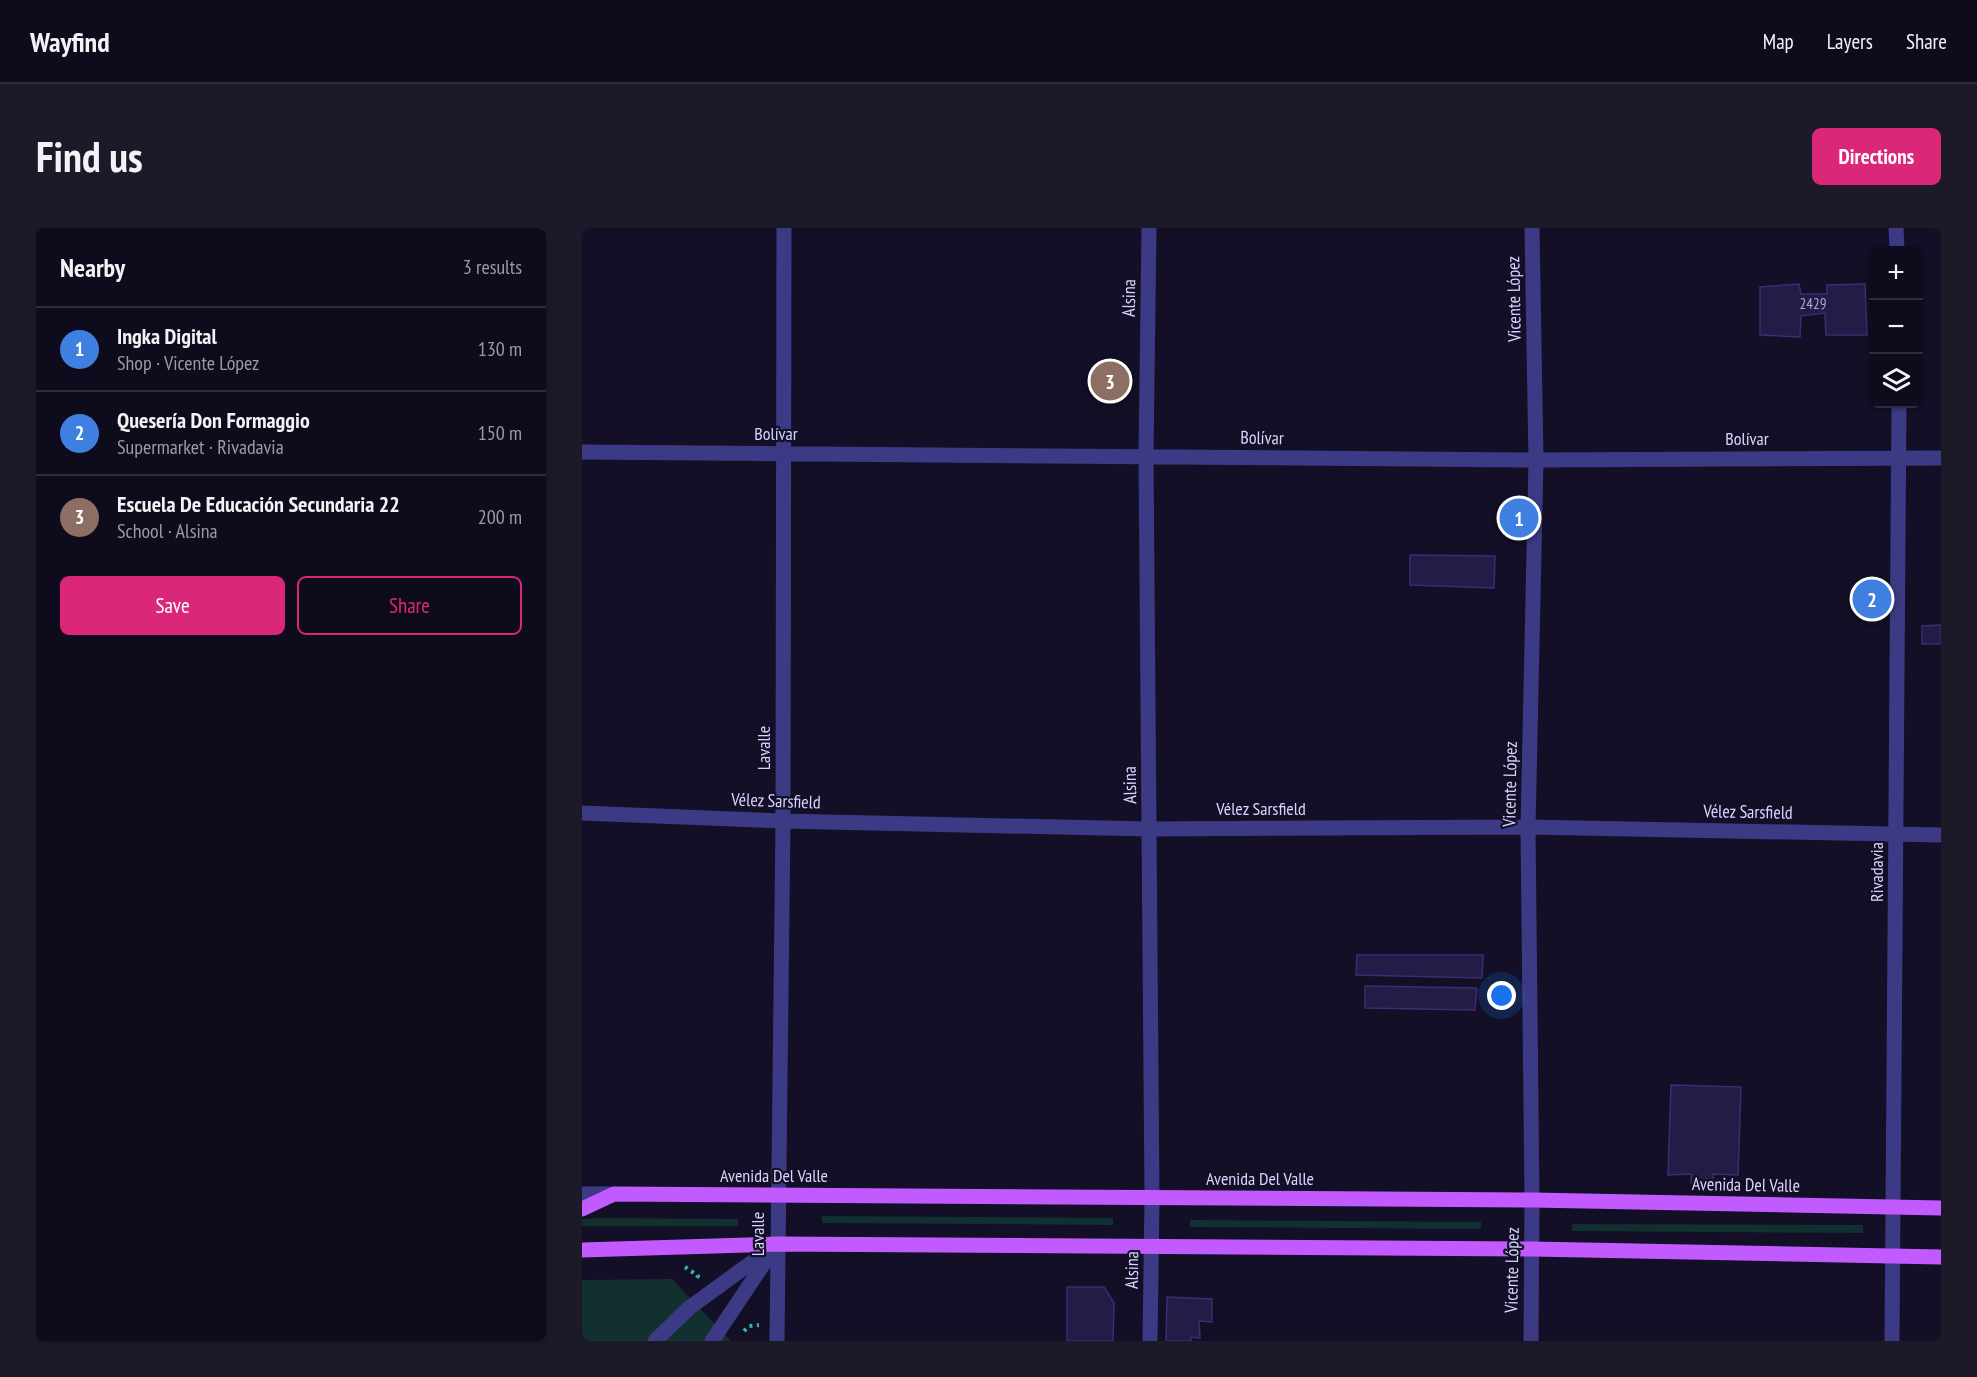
<!DOCTYPE html>
<meta charset="utf-8">
<style>
:root{--surface:#0e0b1c;--page:#1c1929;--text:#f1f3f6;--muted:#9b9ba3;--line:#2e2b3b;--accent:#db2777}
body{margin:0;font-family:"PT Sans Narrow",sans-serif;background:var(--page);color:var(--text)}
.controls{position:absolute;right:18px;top:18px;display:grid;overflow:hidden;border-radius:9px;box-shadow:0 2px 4px #0004}
.controls button{width:54px;height:54px;display:grid;place-items:center;padding:0;border:0;border-bottom:2px solid var(--line);background:var(--surface);color:var(--text);font:30px sans-serif}
.you{position:absolute;left:920px;top:768px;width:21px;height:21px;margin:-15px;border:4px solid #fff;border-radius:50%;background:#1a73e8;box-shadow:0 0 0 9px #1a73e833}
.badge{display:grid;place-items:center;width:39px;height:39px;border-radius:50%;background:var(--accent);color:#fff;font-size:20px;font-weight:700}
.pin{position:absolute;translate:-50% -50%;border:3px solid #fff;box-shadow:0 2px 6px #0006}
.list{margin:0;padding:0;list-style:none}
h2{display:flex;justify-content:space-between;align-items:center;height:78px;margin:0;padding:0 24px;font-size:26px}
h2 small{font-size:20px;font-weight:400;color:var(--muted)}
.list li{display:grid;grid-template-columns:39px 1fr auto;gap:18px;align-items:center;box-sizing:border-box;height:84px;padding:0 24px;border-top:2px solid var(--line)}
.list b{display:block;font-size:22px;white-space:nowrap}
.list p{margin:0;font-size:20px;white-space:nowrap;color:var(--muted)}
.list em{font-size:20px;font-style:normal;color:var(--muted)}
.actions{display:flex;gap:12px;padding:18px 24px}
.actions a{flex:1;padding:14px 0;border:2px solid var(--accent);border-radius:9px;text-align:center;font-size:21px;color:var(--accent)}
.actions .main{background:var(--accent);color:#fff}
.icon{flex:none;width:33px;height:33px;fill:none;stroke:currentColor;stroke-width:2;stroke-linecap:round;stroke-linejoin:round}
.map{position:relative;flex:none;width:1359px;height:1113px;overflow:hidden;border-radius:9px}
header{display:flex;align-items:center;gap:36px;box-sizing:border-box;height:84px;padding:0 30px;background:var(--surface);border-bottom:2px solid var(--line)}
header strong{font-size:28px}
nav{display:flex;gap:33px;margin-inline-start:auto;font-size:21px}
.intro{display:flex;align-items:center;justify-content:space-between;box-sizing:border-box;height:144px;padding:0 36px}
h1{margin:0;font-size:42px}
.button{padding:15px 27px;border-radius:9px;background:var(--accent);color:#fff;font-size:21px;font-weight:700}
main{display:flex;gap:36px;padding:0 36px}
aside{flex:1;background:var(--surface);border-radius:9px;box-shadow:0 2px 4px #0004}
.map>svg:first-child{display:block}
.green{fill:#12302f}
.building{fill:#241b47;stroke:#3b2d73;stroke-width:1.5}
.lines{fill:none;stroke-linecap:round;stroke-linejoin:round}
.path{stroke:#2fb8b0;stroke-width:4;stroke-dasharray:3 4.5;stroke-linecap:butt}
.minor{stroke:#3d3a85;stroke-width:15}
.major{stroke:#c25bff;stroke-width:15}
.labels{text-anchor:middle;stroke-width:4.5;stroke-linejoin:round;paint-order:stroke}
.number-label{font-size:15px;fill:#aca6d1}
.street-label{font-size:18px;fill:#d9d4ff;stroke:#130f26}
</style>
<header>
<strong>Wayfind</strong>
<nav><a>Map</a><a>Layers</a><a>Share</a></nav>
</header>
<div class="intro"><h1>Find us</h1><a class="button">Directions</a></div>
<main>
<aside>
<h2>Nearby<small>3 results</small></h2>
<ul class="list">
<li><span class="badge" style="background:#3f7fe0">1</span><div><b>Ingka Digital</b><p>Shop · Vicente López</p></div><em>130 m</em></li>
<li><span class="badge" style="background:#3f7fe0">2</span><div><b>Quesería Don Formaggio</b><p>Supermarket · Rivadavia</p></div><em>150 m</em></li>
<li><span class="badge" style="background:#8d6e63">3</span><div><b>Escuela De Educación Secundaria 22</b><p>School · Alsina</p></div><em>200 m</em></li>
</ul>
<div class="actions"><a class="main">Save</a><a>Share</a></div>
</aside>
<div class="map">
<svg width="1359" height="1113" viewBox="0 0 1359 1113">
<rect width="100%" height="100%" fill="#130f26"/>
<path class="green" d="M240,988L531,990V997L240,995Z
M16,990L156,991V998H0V991Z
M608,992L899,994V1001L608,999Z
M990,996L1281,997V1005L990,1003Z
M90,1051L149,1113H0V1052Z"/>
<path class="building" d="M1217,56L1219,66H1245V57L1283,56L1285,107H1244L1243,85L1219,88L1218,109L1178,107V59Z
M828,327L913,328L912,360L828,357Z
M1359,397V416H1340V398Z
M775,727H901L900,750L774,747Z
M783,758L895,760L893,782L783,780Z
M1089,857L1159,859L1156,947L1131,946V956L1109,955V946L1086,947Z
M485,1059H522L532,1075L531,1113H485Z
M585,1069L630,1071V1094L617,1093L618,1110L609,1109V1113H584Z"/>
<g class="lines">
<path class="path" d="M103,1039L116,1048L114,1051
M162,1103L167,1098L177,1097"/>
<path class="minor" d="M567,0L564,228L570,970L568,1113
M1314,0L1315,22
M0,224L954,232L1359,230
M0,585L201,593L567,601L946,599L1359,607
M0,966H32
M73,1113L107,1080L195,1016L130,1113
M195,1113L201,593L202,0
M949,1113L950,972L946,599L954,232L950,0
M1310,1113L1317,176"/>
<path class="major" d="M0,981L32,966L950,972L1359,980
M0,1022L195,1016L950,1021L1359,1029"/>
</g>
<g class="labels">
<g class="number-label">
<text x="1231" y="81">2429</text>
</g>
<g class="street-label">
<text transform="translate(547 70) rotate(-89)" y="6">Alsina</text>
<text transform="translate(932 71) rotate(-91)" y="6">Vicente López</text>
<text x="194" y="212">Bolívar</text>
<text transform="translate(680 210) rotate(1)" y="6">Bolívar</text>
<text x="1165" y="217">Bolívar</text>
<text transform="translate(182 520) rotate(-90)" y="6">Lavalle</text>
<text transform="translate(928 556) rotate(-89)" y="6">Vicente López</text>
<text transform="translate(548 557) rotate(-91)" y="6">Alsina</text>
<text transform="translate(194 573) rotate(2)" y="6">Vélez Sarsfield</text>
<text x="679" y="587">Vélez Sarsfield</text>
<text transform="translate(1166 584) rotate(1)" y="6">Vélez Sarsfield</text>
<text transform="translate(1295 644) rotate(-90)" y="6">Rivadavia</text>
<text x="192" y="954">Avenida Del Valle</text>
<text x="678" y="957">Avenida Del Valle</text>
<text transform="translate(1164 957) rotate(1)" y="6">Avenida Del Valle</text>
<text transform="translate(176 1006) rotate(-90)" y="6">Lavalle</text>
<text transform="translate(550 1042) rotate(-89)" y="6">Alsina</text>
<text transform="translate(930 1042) rotate(-89)" y="6">Vicente López</text>
</g>
</g>
</svg>
<div class="controls">
<button>+</button>
<button>−</button>
<button><svg class="icon" aria-label="layers" viewBox="0 0 24 24"><path d="M12 4l9 5-9 5-9-5zM3 14l9 5 9-5"/></svg></button>
</div>
<div class="you"></div>
<div class="pin badge" style="left:937px;top:290px;background:#3f7fe0">1</div>
<div class="pin badge" style="left:1290px;top:371px;background:#3f7fe0">2</div>
<div class="pin badge" style="left:528px;top:153px;background:#8d6e63">3</div>
</div>
</main>
